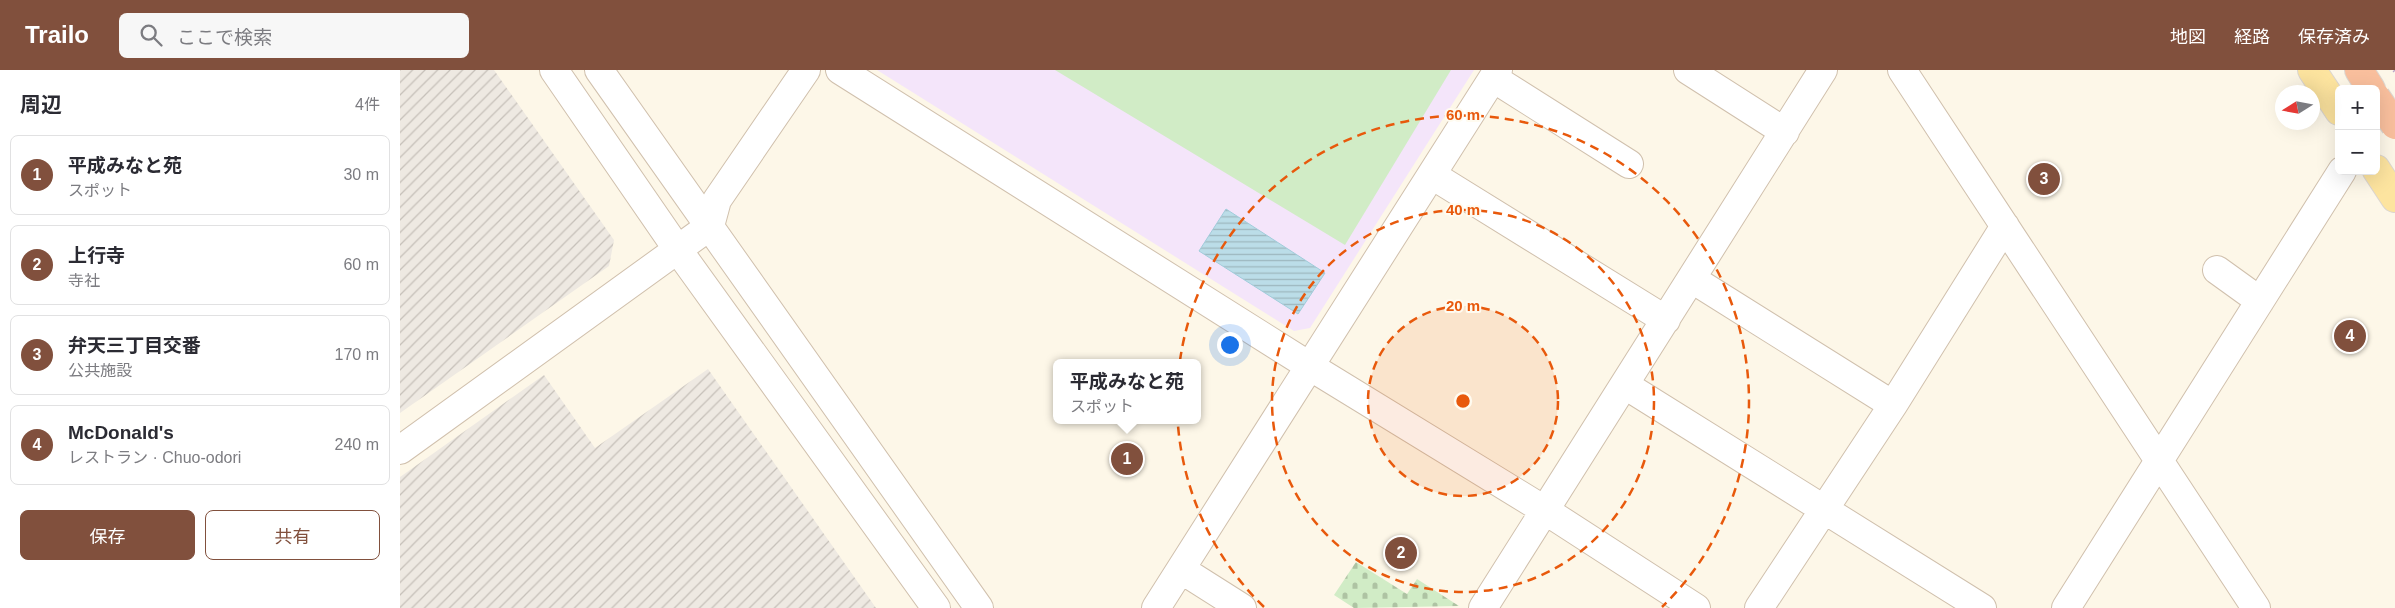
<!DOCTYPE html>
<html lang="ja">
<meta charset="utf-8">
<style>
:root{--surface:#fff;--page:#f7f7f7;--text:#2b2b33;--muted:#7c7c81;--line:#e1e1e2;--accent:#81503d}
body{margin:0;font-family:Helvetica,"Noto Sans JP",sans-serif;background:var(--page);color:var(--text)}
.controls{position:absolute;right:15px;top:15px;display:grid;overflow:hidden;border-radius:8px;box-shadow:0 5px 20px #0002}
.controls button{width:45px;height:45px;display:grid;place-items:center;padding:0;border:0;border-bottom:1px solid var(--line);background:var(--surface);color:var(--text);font:25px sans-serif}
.compass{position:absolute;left:1875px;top:15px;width:45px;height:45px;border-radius:50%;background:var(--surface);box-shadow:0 5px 20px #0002;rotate:259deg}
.you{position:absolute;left:829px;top:274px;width:18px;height:18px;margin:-12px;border:4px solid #fff;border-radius:50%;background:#1a73e8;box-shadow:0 0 0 8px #1a73e833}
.badge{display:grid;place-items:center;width:32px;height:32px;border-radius:50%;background:var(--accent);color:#fff;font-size:16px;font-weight:700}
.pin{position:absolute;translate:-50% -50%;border:2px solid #fff;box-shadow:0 1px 5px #0006}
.popup{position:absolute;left:653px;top:289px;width:148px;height:65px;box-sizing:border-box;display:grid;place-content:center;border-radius:8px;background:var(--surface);filter:drop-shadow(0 1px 4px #0005);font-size:16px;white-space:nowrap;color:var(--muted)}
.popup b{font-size:19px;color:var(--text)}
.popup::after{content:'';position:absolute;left:50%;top:100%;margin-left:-10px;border:10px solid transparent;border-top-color:var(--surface)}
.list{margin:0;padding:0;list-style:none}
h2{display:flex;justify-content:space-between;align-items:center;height:65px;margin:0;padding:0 20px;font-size:21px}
h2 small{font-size:16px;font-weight:400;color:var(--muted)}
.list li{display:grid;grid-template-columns:32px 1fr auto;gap:15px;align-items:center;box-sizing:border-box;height:80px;margin:0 10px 10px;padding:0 10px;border:1px solid var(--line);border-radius:8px}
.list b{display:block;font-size:19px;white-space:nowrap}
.list p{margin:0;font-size:16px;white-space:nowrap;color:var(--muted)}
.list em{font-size:16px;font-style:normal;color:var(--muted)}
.actions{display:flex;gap:10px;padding:15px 20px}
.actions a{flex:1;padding:11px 0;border:1px solid var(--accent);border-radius:8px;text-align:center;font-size:18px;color:var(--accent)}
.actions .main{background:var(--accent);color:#fff}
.icon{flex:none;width:28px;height:28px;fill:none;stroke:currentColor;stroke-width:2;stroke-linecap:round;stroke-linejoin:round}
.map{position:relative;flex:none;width:1995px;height:538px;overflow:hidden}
header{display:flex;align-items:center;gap:30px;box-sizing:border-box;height:70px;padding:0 25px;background:var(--accent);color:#fff}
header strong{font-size:24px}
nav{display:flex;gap:28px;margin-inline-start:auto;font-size:18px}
.search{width:350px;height:45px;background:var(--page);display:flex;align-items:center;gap:12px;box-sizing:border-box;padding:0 18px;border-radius:8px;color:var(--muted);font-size:19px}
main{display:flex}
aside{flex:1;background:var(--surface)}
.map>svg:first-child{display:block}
.industrial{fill:url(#industrial-furrows)}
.education{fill:#f4e5fa}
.green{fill:#d1ecc6}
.cemetery{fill:url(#cemetery-stones)}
.water{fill:url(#water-rules);stroke:#a1ccdb}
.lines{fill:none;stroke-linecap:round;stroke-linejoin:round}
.minor-casing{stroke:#d0c0ad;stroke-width:30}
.major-casing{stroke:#dcd6d0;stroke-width:30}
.highway-casing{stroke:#dcd6d0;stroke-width:30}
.minor{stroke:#fff;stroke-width:28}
.major{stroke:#fde49f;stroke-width:28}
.highway{stroke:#f9bf9d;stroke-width:28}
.rail{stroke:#bca5c9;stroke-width:4;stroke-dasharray:8 5;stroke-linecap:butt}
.highway-bridge-casing{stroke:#dcd6d0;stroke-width:30;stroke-linecap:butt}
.highway-bridge{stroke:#f9bf9d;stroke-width:28}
.ring{fill:none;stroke:#e8590c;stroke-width:2.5;stroke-dasharray:9 6}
.centre{fill:#e8590c;stroke:#fffbf0;stroke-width:2.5}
.ring-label{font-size:15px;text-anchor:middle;font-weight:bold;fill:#e8590c;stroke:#fffbf0;stroke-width:4;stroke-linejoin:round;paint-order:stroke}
</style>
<header>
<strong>Trailo</strong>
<div class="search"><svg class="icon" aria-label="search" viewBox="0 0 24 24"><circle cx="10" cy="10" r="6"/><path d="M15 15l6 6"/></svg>ここで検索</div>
<nav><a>地図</a><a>経路</a><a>保存済み</a></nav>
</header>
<main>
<aside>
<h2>周辺<small>4件</small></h2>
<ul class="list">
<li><span class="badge">1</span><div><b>平成みなと苑</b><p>スポット</p></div><em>30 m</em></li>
<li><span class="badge">2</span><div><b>上行寺</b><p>寺社</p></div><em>60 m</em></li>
<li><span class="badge">3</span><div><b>弁天三丁目交番</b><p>公共施設</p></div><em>170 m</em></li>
<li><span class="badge">4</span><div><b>McDonald's</b><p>レストラン · Chuo-odori</p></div><em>240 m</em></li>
</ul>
<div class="actions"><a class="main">保存</a><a>共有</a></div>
</aside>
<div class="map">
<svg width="1995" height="538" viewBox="0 0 1995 538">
<defs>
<pattern id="industrial-furrows" width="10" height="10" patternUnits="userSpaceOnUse" patternTransform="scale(1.25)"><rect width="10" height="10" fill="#eee9e2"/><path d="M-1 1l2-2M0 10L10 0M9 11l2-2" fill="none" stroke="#c6c0b9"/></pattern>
<pattern id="cemetery-stones" width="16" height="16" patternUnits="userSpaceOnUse" patternTransform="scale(1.25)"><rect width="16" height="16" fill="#d1ecc6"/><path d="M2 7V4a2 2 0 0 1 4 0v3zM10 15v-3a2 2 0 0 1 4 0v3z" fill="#aec3a3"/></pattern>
<pattern id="water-rules" width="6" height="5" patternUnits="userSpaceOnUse" patternTransform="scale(1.25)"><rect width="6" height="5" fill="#bbdde8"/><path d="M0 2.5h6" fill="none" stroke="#9db7be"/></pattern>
</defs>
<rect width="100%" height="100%" fill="#fdf7e8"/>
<path class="industrial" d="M0,0H94L214,170L209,196L0,343Z
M308,299L476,538H0V407L144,305L195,378Z"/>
<path class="education" d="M477,0H1074L910,258L894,261Z"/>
<path class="green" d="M655,0H1051L945,175Z"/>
<path class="cemetery" d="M956,492L1007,524L1017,509L1059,536L954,538L934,525Z"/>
<path class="water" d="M826,139L925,203L898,244L799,181Z"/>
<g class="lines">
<defs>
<path id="minor" d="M154,0L278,180L536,538
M199,0L579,538
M440,0L911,297L1146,441L1296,538
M1288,0L1385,62
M1502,0L1856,538
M1093,8L1229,94
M1032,105L1266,250
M1817,200L1860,231
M1292,209L1493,335
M1225,315L1582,538
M0,380L310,156L317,130L406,0
M782,500L842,538
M756,538L1098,0
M1083,538L1423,0
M1359,538L1493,335L1605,156
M1666,538L1942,101"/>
<path id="major" d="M1912,0L1939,41
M1976,99L1995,128"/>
<path id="highway" d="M1959,0L1971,19"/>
</defs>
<use href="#minor" class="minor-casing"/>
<use href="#major" class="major-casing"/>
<use href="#highway" class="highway-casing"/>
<use href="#minor" class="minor"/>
<use href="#major" class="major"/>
<use href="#highway" class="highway"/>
<path class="rail" d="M1994,0L1995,1"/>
<defs>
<path id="highway-bridge" d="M1976,27L1995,55"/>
</defs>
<use href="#highway-bridge" class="highway-bridge-casing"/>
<use href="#highway-bridge" class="highway-bridge"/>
</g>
<circle cx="1063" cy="331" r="95" fill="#e8590c" fill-opacity=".12"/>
<g class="ring">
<circle cx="1063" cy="331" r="95"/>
<circle cx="1063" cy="331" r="191"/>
<path d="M864 537A286 286 0 1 1 1262 537"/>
</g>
<circle cx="1063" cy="331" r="8" class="centre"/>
<g class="ring-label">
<text x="1063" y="50">60 m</text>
<text x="1063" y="145">40 m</text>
<text x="1063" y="241">20 m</text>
</g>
</svg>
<div class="controls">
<button>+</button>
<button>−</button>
</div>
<svg class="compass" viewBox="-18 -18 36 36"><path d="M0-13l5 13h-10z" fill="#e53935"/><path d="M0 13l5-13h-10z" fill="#7c7c81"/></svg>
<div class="you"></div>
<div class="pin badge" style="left:727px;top:389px">1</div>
<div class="popup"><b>平成みなと苑</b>スポット</div>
<div class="pin badge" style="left:1001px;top:483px">2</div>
<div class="pin badge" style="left:1644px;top:109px">3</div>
<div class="pin badge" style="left:1950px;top:266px">4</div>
</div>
</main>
